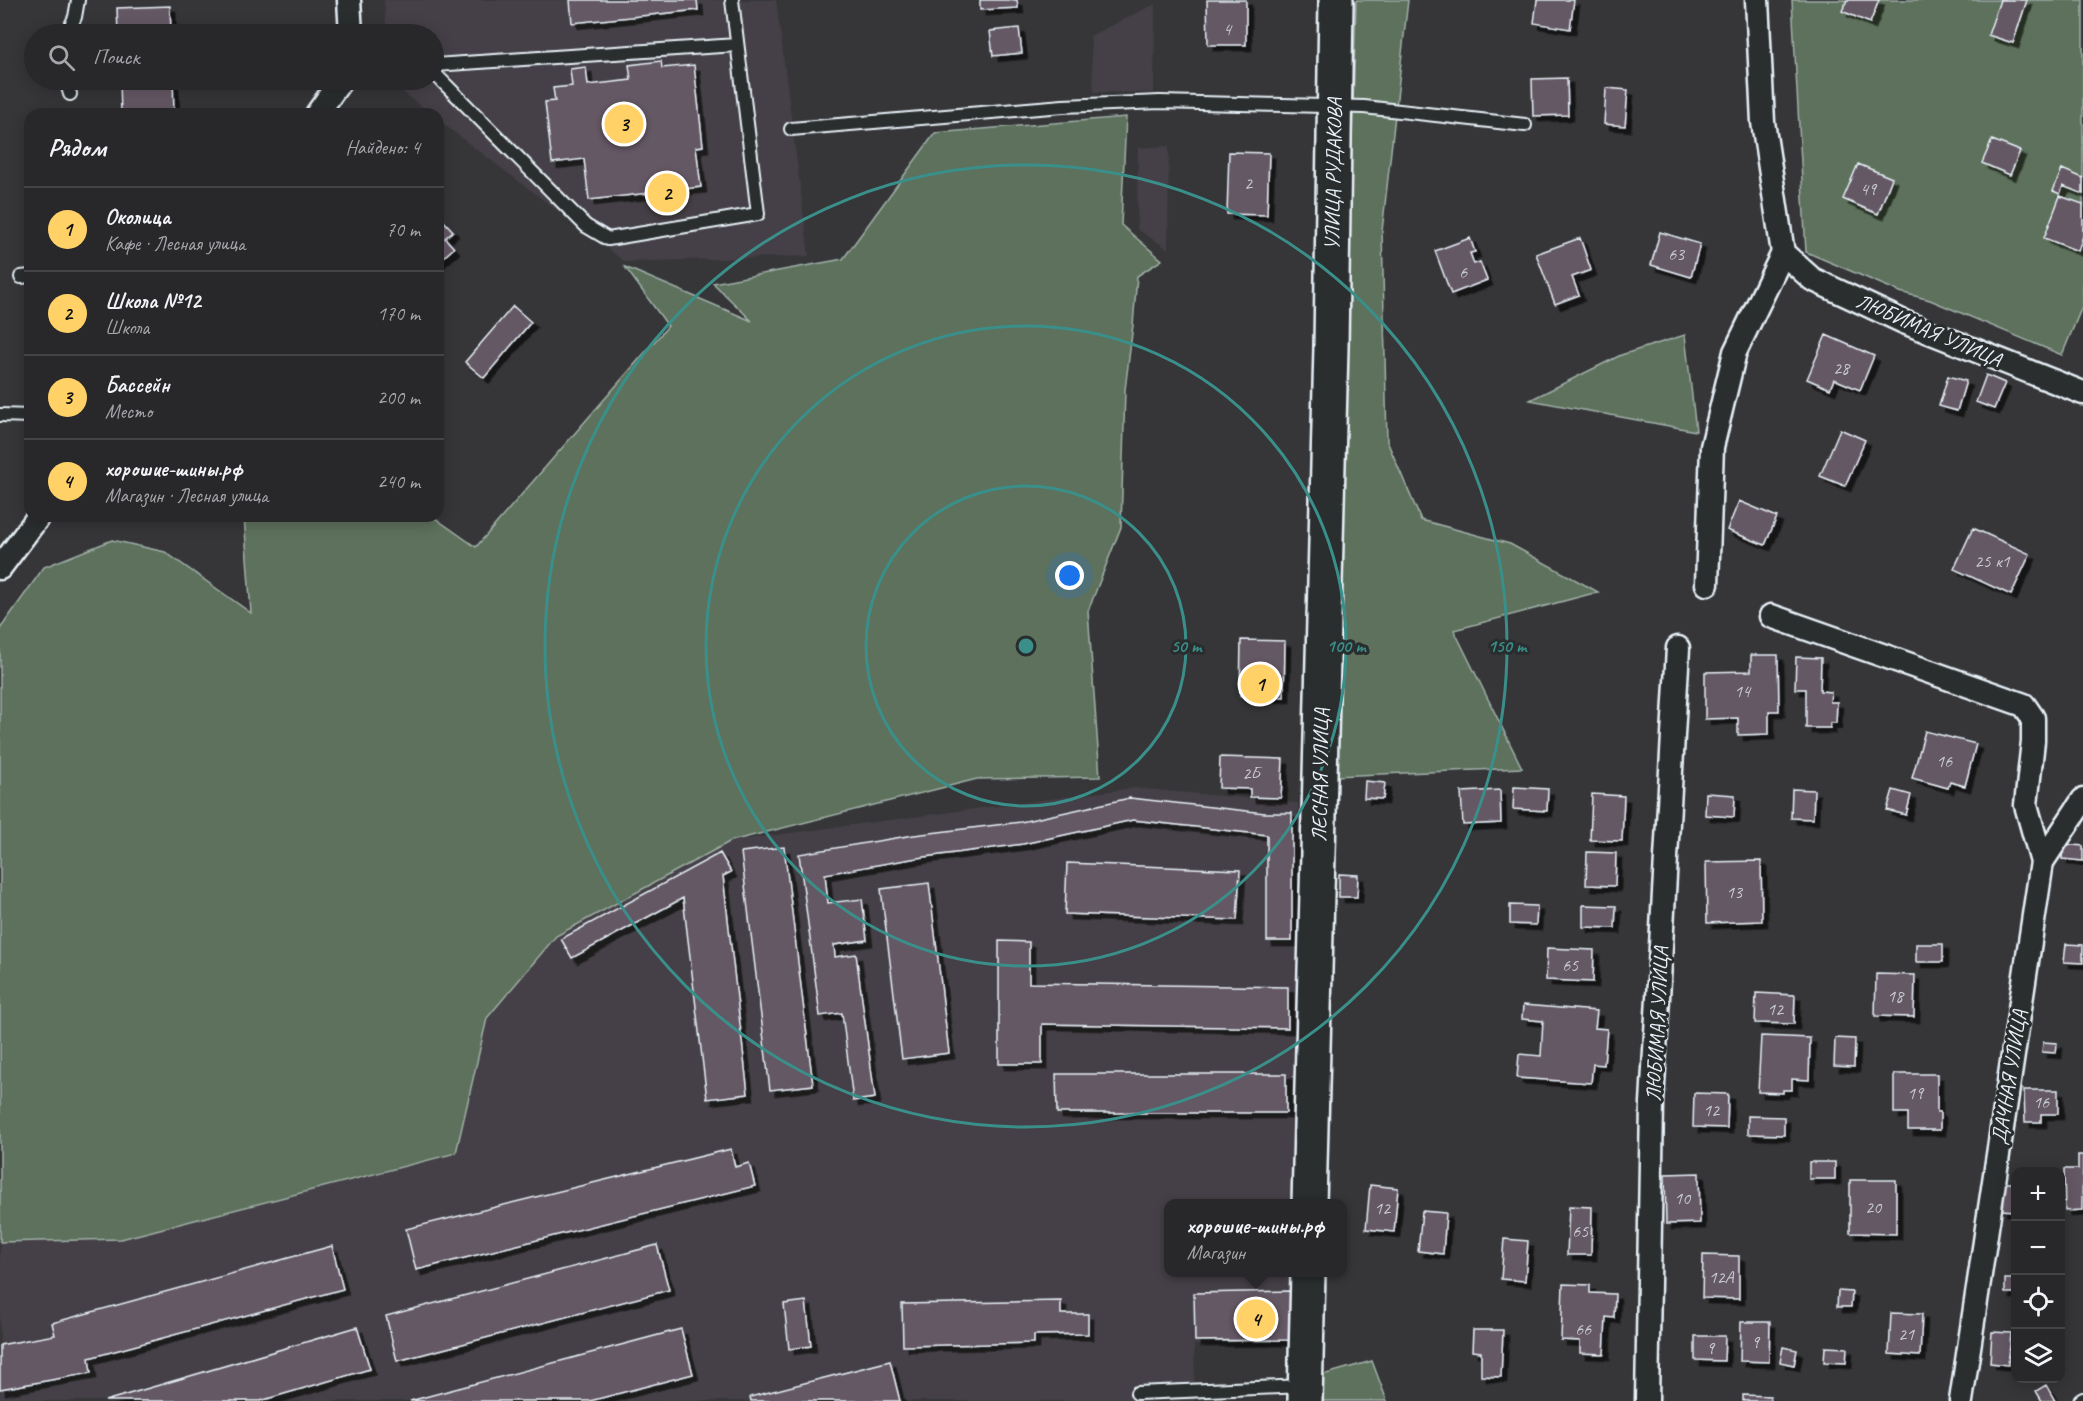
<!DOCTYPE html>
<html lang="ru">
<meta charset="utf-8">
<style>
:root{--surface:#28282b;--page:#343437;--text:#f1f3f6;--muted:#a5a6a9;--line:#444447;--accent:#ffd166}
body{margin:0;font-family:Caveat,sans-serif;background:var(--page);color:var(--text)}
.controls{position:absolute;right:18px;bottom:18px;display:grid;overflow:hidden;border-radius:12px;box-shadow:0 3px 15px #0003}
.controls button{width:54px;height:54px;display:grid;place-items:center;padding:0;border:0;border-bottom:2px solid var(--line);background:var(--surface);color:var(--text);font:30px sans-serif}
.you{position:absolute;left:1070px;top:576px;width:21px;height:21px;margin:-15px;border:4px solid #fff;border-radius:50%;background:#1a73e8;box-shadow:0 0 0 9px #1a73e833}
.badge{display:grid;place-items:center;width:39px;height:39px;border-radius:50%;background:var(--accent);color:#111;font-size:20px;font-weight:700}
.pin{position:absolute;translate:-50% -50%;border:3px solid #fff;box-shadow:0 2px 6px #0006}
.popup{position:absolute;left:1164px;top:1199px;width:183px;height:78px;box-sizing:border-box;display:grid;place-content:center;border-radius:12px;background:var(--surface);filter:drop-shadow(0 2px 4px #0005);font-size:20px;white-space:nowrap;color:var(--muted)}
.popup b{font-size:22px;color:var(--text)}
.popup::after{content:'';position:absolute;left:50%;top:100%;margin-left:-12px;border:12px solid transparent;border-top-color:var(--surface)}
.list{margin:0;padding:0;list-style:none}
h2{display:flex;justify-content:space-between;align-items:center;height:78px;margin:0;padding:0 24px;font-size:26px}
h2 small{font-size:20px;font-weight:400;color:var(--muted)}
.list li{display:grid;grid-template-columns:39px 1fr auto;gap:18px;align-items:center;box-sizing:border-box;height:84px;padding:0 24px;border-top:2px solid var(--line)}
.list b{display:block;font-size:22px;white-space:nowrap}
.list p{margin:0;font-size:20px;white-space:nowrap;color:var(--muted)}
.list em{font-size:20px;font-style:normal;color:var(--muted)}
.icon{flex:none;width:33px;height:33px;fill:none;stroke:currentColor;stroke-width:2;stroke-linecap:round;stroke-linejoin:round}
.map{position:relative;flex:none;width:2083px;height:1401px;overflow:hidden}
.search{position:absolute;background:var(--surface);box-shadow:0 3px 15px #0003;left:24px;top:24px;width:420px;height:66px;display:flex;align-items:center;gap:15px;box-sizing:border-box;padding:0 21px;border-radius:33px;color:var(--muted);font-size:22px}
.panel{position:absolute;background:var(--surface);box-shadow:0 3px 15px #0003;left:24px;top:108px;width:420px;height:414px;border-radius:18px}
.map>svg:first-child{display:block}
.built{fill:#444046}
.green{fill:#5d715b;stroke:#a2b1aa;stroke-width:1.5}
.building{fill:#655865;stroke:#e8f1f8;stroke-width:1.5;filter:url(#shadow)}
.lines{fill:none;stroke-linecap:round;stroke-linejoin:round}
.lane-casing{stroke:#e8f1f8;stroke-width:16}
.street-casing{stroke:#e8f1f8;stroke-width:27}
.secondary-casing{stroke:#e8f1f8;stroke-width:38}
.lane{stroke:#2a2d2e;stroke-width:12}
.street{stroke:#2a2d2e;stroke-width:22}
.secondary{stroke:#2a2d2e;stroke-width:33}
.ring{fill:none;stroke:#3a8f8a;stroke-width:3}
.labels{text-anchor:middle;stroke-width:6;stroke-linejoin:round;paint-order:stroke}
.number-label{font-size:18px;fill:#c7cbd3}
.street-label{font-size:21px;fill:#e8f1f8;stroke:#2a2d2e}
.centre{fill:#3a8f8a;stroke:#2a2d2e;stroke-width:3}
.ring-label{font-size:18px;text-anchor:middle;font-weight:bold;fill:#3a8f8a;stroke:#2a2d2e;stroke-width:6;stroke-linejoin:round;paint-order:stroke}
</style>
<div class="map">
<svg width="2083" height="1401" viewBox="0 0 2083 1401">
<defs>
<filter id="shadow"><feDropShadow dx="5.5" dy="5.5" stdDeviation="0" flood-color="#0009"/></filter>
</defs>
<rect width="100%" height="100%" fill="#363639"/>
<filter id="ink" filterUnits="userSpaceOnUse"><feTurbulence type="fractalNoise" baseFrequency=".0167" numOctaves="2"/><feDisplacementMap in="SourceGraphic" scale="12" xChannelSelector="R" yChannelSelector="G"/><feConvolveMatrix kernelMatrix="1 2 1 2 8 2 1 2 1" color-interpolation-filters="sRGB"/></filter>
<g filter="url(#ink)">
<path class="built" d="M384,0H776L809,256L625,262L438,120V114H431L389,82V80H434V34H387Z
M1155,4L1154,93L1094,92L1090,36Z
M1169,146L1168,249L1137,229L1138,148Z
M1134,788L1298,803L1294,1203L1169,1204V1272L1294,1273L1296,1338L1194,1345L1195,1401H0V1242L121,1239L456,1153L487,1018L556,936L731,841Z"/>
<path class="green" d="M1356,0H1408L1382,231L1387,441L1421,520L1510,544L1598,592L1454,630L1522,768L1334,776Z
M1792,0H2083V304L2062,355L1930,300L1900,292L1806,252Z
M1126,117L1121,225L1162,260L1137,276L1133,325L1125,390L1121,527L1088,611L1100,777L977,779L731,841L556,936L487,1018L456,1153L121,1239L0,1242V629L44,567L112,540L165,552L251,613L244,516H432L476,547L668,326L625,267L752,321L713,283L843,259L935,133Z
M1685,335L1696,431L1530,400L1621,355Z
M1372,1361L1387,1401H1318L1319,1376Z"/>
<path class="building" d="M570,0H697L698,10L572,23Z
M980,0H1017L1018,8L980,10Z
M1207,0H1246V45H1208Z
M1537,0H1574L1570,29L1534,23Z
M1847,0H1879L1870,23L1842,11Z
M2000,0H2027L2013,43L1988,35Z
M170,6L171,34H118L117,8Z
M1019,28L1022,53L993,56L990,31Z
M661,61L662,68L694,65L703,146L696,147L701,187L589,200L584,159L552,163L545,102L555,101L553,88L572,86L570,69L586,67L588,85L631,80L629,65Z
M1567,78L1568,115L1533,116L1532,79Z
M120,80H173L174,114H121Z
M1606,88L1628,90L1625,126L1604,124Z
M1992,140L2020,151L2010,175L1982,163Z
M1229,152L1269,153L1267,215L1227,214Z
M1858,164L1892,178L1878,214L1843,199Z
M2062,169L2083,178V194L2063,186L2060,194L2053,191Z
M2060,196L2083,204V236L2078,251L2044,238Z
M438,215L453,231L445,238L454,248L438,262Z
M1660,232L1700,244L1691,277L1651,265Z
M1470,238L1475,252L1470,253L1474,264L1480,262L1487,280L1451,294L1435,251Z
M1580,238L1591,270L1572,277L1579,295L1555,304L1536,254Z
M513,306L531,322L484,378L465,362Z
M1826,335L1874,356L1860,390L1834,379L1830,389L1807,379Z
M1986,375L2005,383L1994,409L1976,402Z
M1948,376L1966,381L1957,411L1939,406Z
M1840,429L1865,440L1845,486L1820,476Z
M1739,501L1777,517L1765,545L1727,530Z
M1973,528L2030,554L2011,595L1954,569Z
M1241,640L1285,641L1284,697L1240,696Z
M1751,655H1778L1779,711H1769V734L1738,735V718L1705,719V672L1751,671Z
M1796,657L1821,658L1820,691L1831,692L1830,702H1837L1836,723H1830V728H1806V689H1795Z
M1925,731L1976,744L1965,786L1950,782L1948,788L1912,778Z
M1220,757L1283,759L1281,798L1250,797V789L1219,788Z
M1365,781L1385,783L1383,799L1364,798Z
M1514,787L1548,789L1547,811L1513,809Z
M1792,789L1814,790L1813,819L1791,818Z
M1500,790L1501,823L1463,825L1461,792Z
M1893,790L1911,795L1906,815L1887,810Z
M1706,793L1735,795L1734,817L1705,815Z
M1592,794L1624,796L1622,841L1590,840Z
M1130,798L1265,813H1292V941H1267V835L1133,820L1023,844L917,858L825,874L828,903L862,899L867,940L834,945L835,957L856,954L875,1098L853,1101L842,1013L820,1016L799,854L914,835L1021,822Z
M2063,844L2083,846V861L2062,859Z
M784,847L813,1085L770,1090L741,852Z
M1587,852L1616,853L1615,886L1586,885Z
M720,853L731,872L723,876L748,1094L707,1099L683,898L572,958L561,939Z
M1761,861L1762,921L1707,923L1706,862Z
M1067,863L1240,870L1237,920L1065,914Z
M1339,874L1358,875L1357,897H1339Z
M929,883L949,1053L902,1059L881,889Z
M1510,905L1537,906L1536,925L1510,924Z
M1583,905L1616,906L1615,928L1583,927Z
M999,941L1029,942V983L1288,987V1028L1042,1024V1064H999Z
M1916,944H1943V962H1916Z
M2066,944L2083,945V963L2064,962Z
M1547,948L1594,950L1593,982L1546,980Z
M1876,974L1915,975L1914,1017L1875,1016Z
M1756,993L1795,995L1794,1024L1755,1023Z
M1523,1005L1597,1011L1595,1028L1607,1029L1604,1065L1593,1064L1591,1083L1517,1078L1519,1054L1541,1056L1543,1021L1522,1019Z
M1761,1036L1810,1038L1809,1080L1792,1079V1090H1783V1093L1758,1092Z
M1835,1038L1855,1039L1854,1067L1834,1066Z
M2043,1042L2057,1043L2056,1053L2042,1052Z
M1056,1074H1286V1113H1057Z
M1894,1074H1937V1112H1940V1130H1908V1113H1894Z
M2024,1090H2058V1114H2041V1122H2025Z
M1694,1093L1728,1094L1727,1128L1693,1127Z
M1748,1116L1784,1117V1135L1748,1134Z
M731,1149L735,1167L749,1163L755,1186L416,1270L406,1229Z
M2078,1155H2083L2082,1210L2065,1211L2064,1169H2078Z
M1809,1162H1835V1179H1809Z
M1699,1173L1700,1223L1666,1224L1665,1174Z
M1850,1180H1896V1234L1850,1233Z
M2002,1183H2016V1211L2001,1210Z
M1370,1185L1398,1188L1394,1232L1366,1229Z
M1569,1206L1592,1207L1591,1255H1567Z
M1422,1211L1446,1213L1443,1254L1418,1251Z
M1504,1239L1528,1241L1525,1281L1501,1279Z
M657,1245L669,1290L397,1361L386,1316Z
M332,1246L343,1289L89,1358L91,1373L0,1389V1345L55,1335L52,1323Z
M1703,1255L1739,1256V1299L1702,1298Z
M2005,1279H2016V1293H2005Z
M1563,1284L1590,1285V1293L1615,1294L1614,1318L1606,1317L1604,1354L1580,1353V1341L1561,1340Z
M1290,1291L1291,1340L1195,1341L1194,1293Z
M1838,1291L1852,1292L1851,1307H1837Z
M806,1301L811,1346L789,1349L784,1304Z
M1061,1301V1314H1088V1334L1034,1335V1343L903,1346L902,1304Z
M1891,1313L1922,1314L1920,1356L1889,1354Z
M1741,1322H1770L1769,1362L1740,1361Z
M357,1327L370,1369L260,1401H105Z
M681,1329L693,1374L590,1401H410Z
M1473,1330H1503L1501,1377L1481,1376V1352L1472,1351Z
M1992,1332L2011,1333L2008,1365L1990,1363Z
M1695,1336H1725L1724,1361L1695,1360Z
M1783,1347L1797,1350L1794,1365L1780,1362Z
M1825,1347L1847,1348L1846,1363L1824,1362Z
M890,1361L900,1401H751L750,1397Z
M2046,1385L2055,1401H2042L2036,1391Z
M1743,1395L1770,1396V1401H1743Z"/>
<g class="lines">
<defs>
<path id="lane" d="M67,34L75,17L78,0
M434,65L737,45
M434,73L586,226L608,239L758,214L732,0
M66,80L70,94
M791,129L1063,106L1160,102L1364,107L1525,125
M21,277L30,276
M0,415L30,416
M1137,1393L1304,1386
M2080,1401L2083,1399"/>
<path id="street" d="M349,0L351,34
M317,114L341,80
M1783,253L1812,279L1904,322L2083,393
M0,568L39,516
M1707,584L1712,447L1735,352L1783,253L1763,122L1757,0
M1771,616L2024,705L2033,718V741L2026,805L2042,862
M1647,1401L1652,1103L1678,648
M1961,1401L2042,862L2083,800"/>
<path id="secondary" d="M1309,1204L1331,347L1336,0
M1305,1401L1308,1272"/>
</defs>
<use href="#lane" class="lane-casing"/>
<use href="#street" class="street-casing"/>
<use href="#secondary" class="secondary-casing"/>
<use href="#lane" class="lane"/>
<use href="#street" class="street"/>
<use href="#secondary" class="secondary"/>
</g>
</g>
<g class="ring">
<circle cx="1026" cy="646" r="160"/>
<circle cx="1026" cy="646" r="320"/>
<circle cx="1026" cy="646" r="481"/>
</g>
<g class="labels">
<g class="number-label">
<text x="1227" y="35">4</text>
<text x="1248" y="189">2</text>
<text x="1868" y="195">49</text>
<text x="1676" y="260">63</text>
<text x="1463" y="278">6</text>
<text x="1841" y="374">28</text>
<text x="1992" y="567">25 к1</text>
<text x="1742" y="697">14</text>
<text x="1944" y="767">16</text>
<text x="1251" y="779">2Б</text>
<text x="1734" y="898">13</text>
<text x="1570" y="971">65</text>
<text x="1895" y="1002">18</text>
<text x="1775" y="1015">12</text>
<text x="1915" y="1099">19</text>
<text x="2041" y="1108">16</text>
<text x="1711" y="1116">12</text>
<text x="1682" y="1204">10</text>
<text x="1873" y="1213">20</text>
<text x="1382" y="1214">12</text>
<text x="1580" y="1237">65</text>
<text x="1721" y="1283">12А</text>
<text x="1583" y="1335">66</text>
<text x="1906" y="1340">21</text>
<text x="1755" y="1348">9</text>
<text x="1710" y="1354">9</text>
</g>
<g class="street-label">
<text transform="translate(1333 174) rotate(-89)" y="7">УЛИЦА РУДАКОВА</text>
<text transform="translate(1929 330) rotate(23)" y="7">ЛЮБИМАЯ УЛИЦА</text>
<text transform="translate(1320 775) rotate(-89)" y="7">ЛЕСНАЯ УЛИЦА</text>
<text transform="translate(1657 1024) rotate(-87)" y="7">ЛЮБИМАЯ УЛИЦА</text>
<text transform="translate(2009 1077) rotate(-81)" y="7">ДАЧНАЯ УЛИЦА</text>
</g>
</g>
<circle cx="1026" cy="646" r="9" class="centre"/>
<g class="ring-label">
<text x="1186" y="652">50 m</text>
<text x="1346" y="652">100 m</text>
<text x="1507" y="652">150 m</text>
</g>
</svg>
<div class="controls">
<button>+</button>
<button>−</button>
<button><svg class="icon" aria-label="locate" viewBox="0 0 24 24"><circle cx="12" cy="12" r="6"/><path d="M12 2v4M12 18v4M2 12h4M18 12h4"/></svg></button>
<button><svg class="icon" aria-label="layers" viewBox="0 0 24 24"><path d="M12 4l9 5-9 5-9-5zM3 14l9 5 9-5"/></svg></button>
</div>
<div class="you"></div>
<div class="pin badge" style="left:1260px;top:684px">1</div>
<div class="pin badge" style="left:667px;top:193px">2</div>
<div class="pin badge" style="left:624px;top:124px">3</div>
<div class="pin badge" style="left:1256px;top:1319px">4</div>
<div class="popup"><b>хорошие-шины.рф</b>Магазин</div>
<div class="search"><svg class="icon" aria-label="search" viewBox="0 0 24 24"><circle cx="10" cy="10" r="6"/><path d="M15 15l6 6"/></svg>Поиск</div>
<section class="panel">
<h2>Рядом<small>Найдено: 4</small></h2>
<ul class="list">
<li><span class="badge">1</span><div><b>Околица</b><p>Кафе · Лесная улица</p></div><em>70 m</em></li>
<li><span class="badge">2</span><div><b>Школа №12</b><p>Школа</p></div><em>170 m</em></li>
<li><span class="badge">3</span><div><b>Бассейн</b><p>Место</p></div><em>200 m</em></li>
<li><span class="badge">4</span><div><b>хорошие-шины.рф</b><p>Магазин · Лесная улица</p></div><em>240 m</em></li>
</ul>
</section>
</div>
